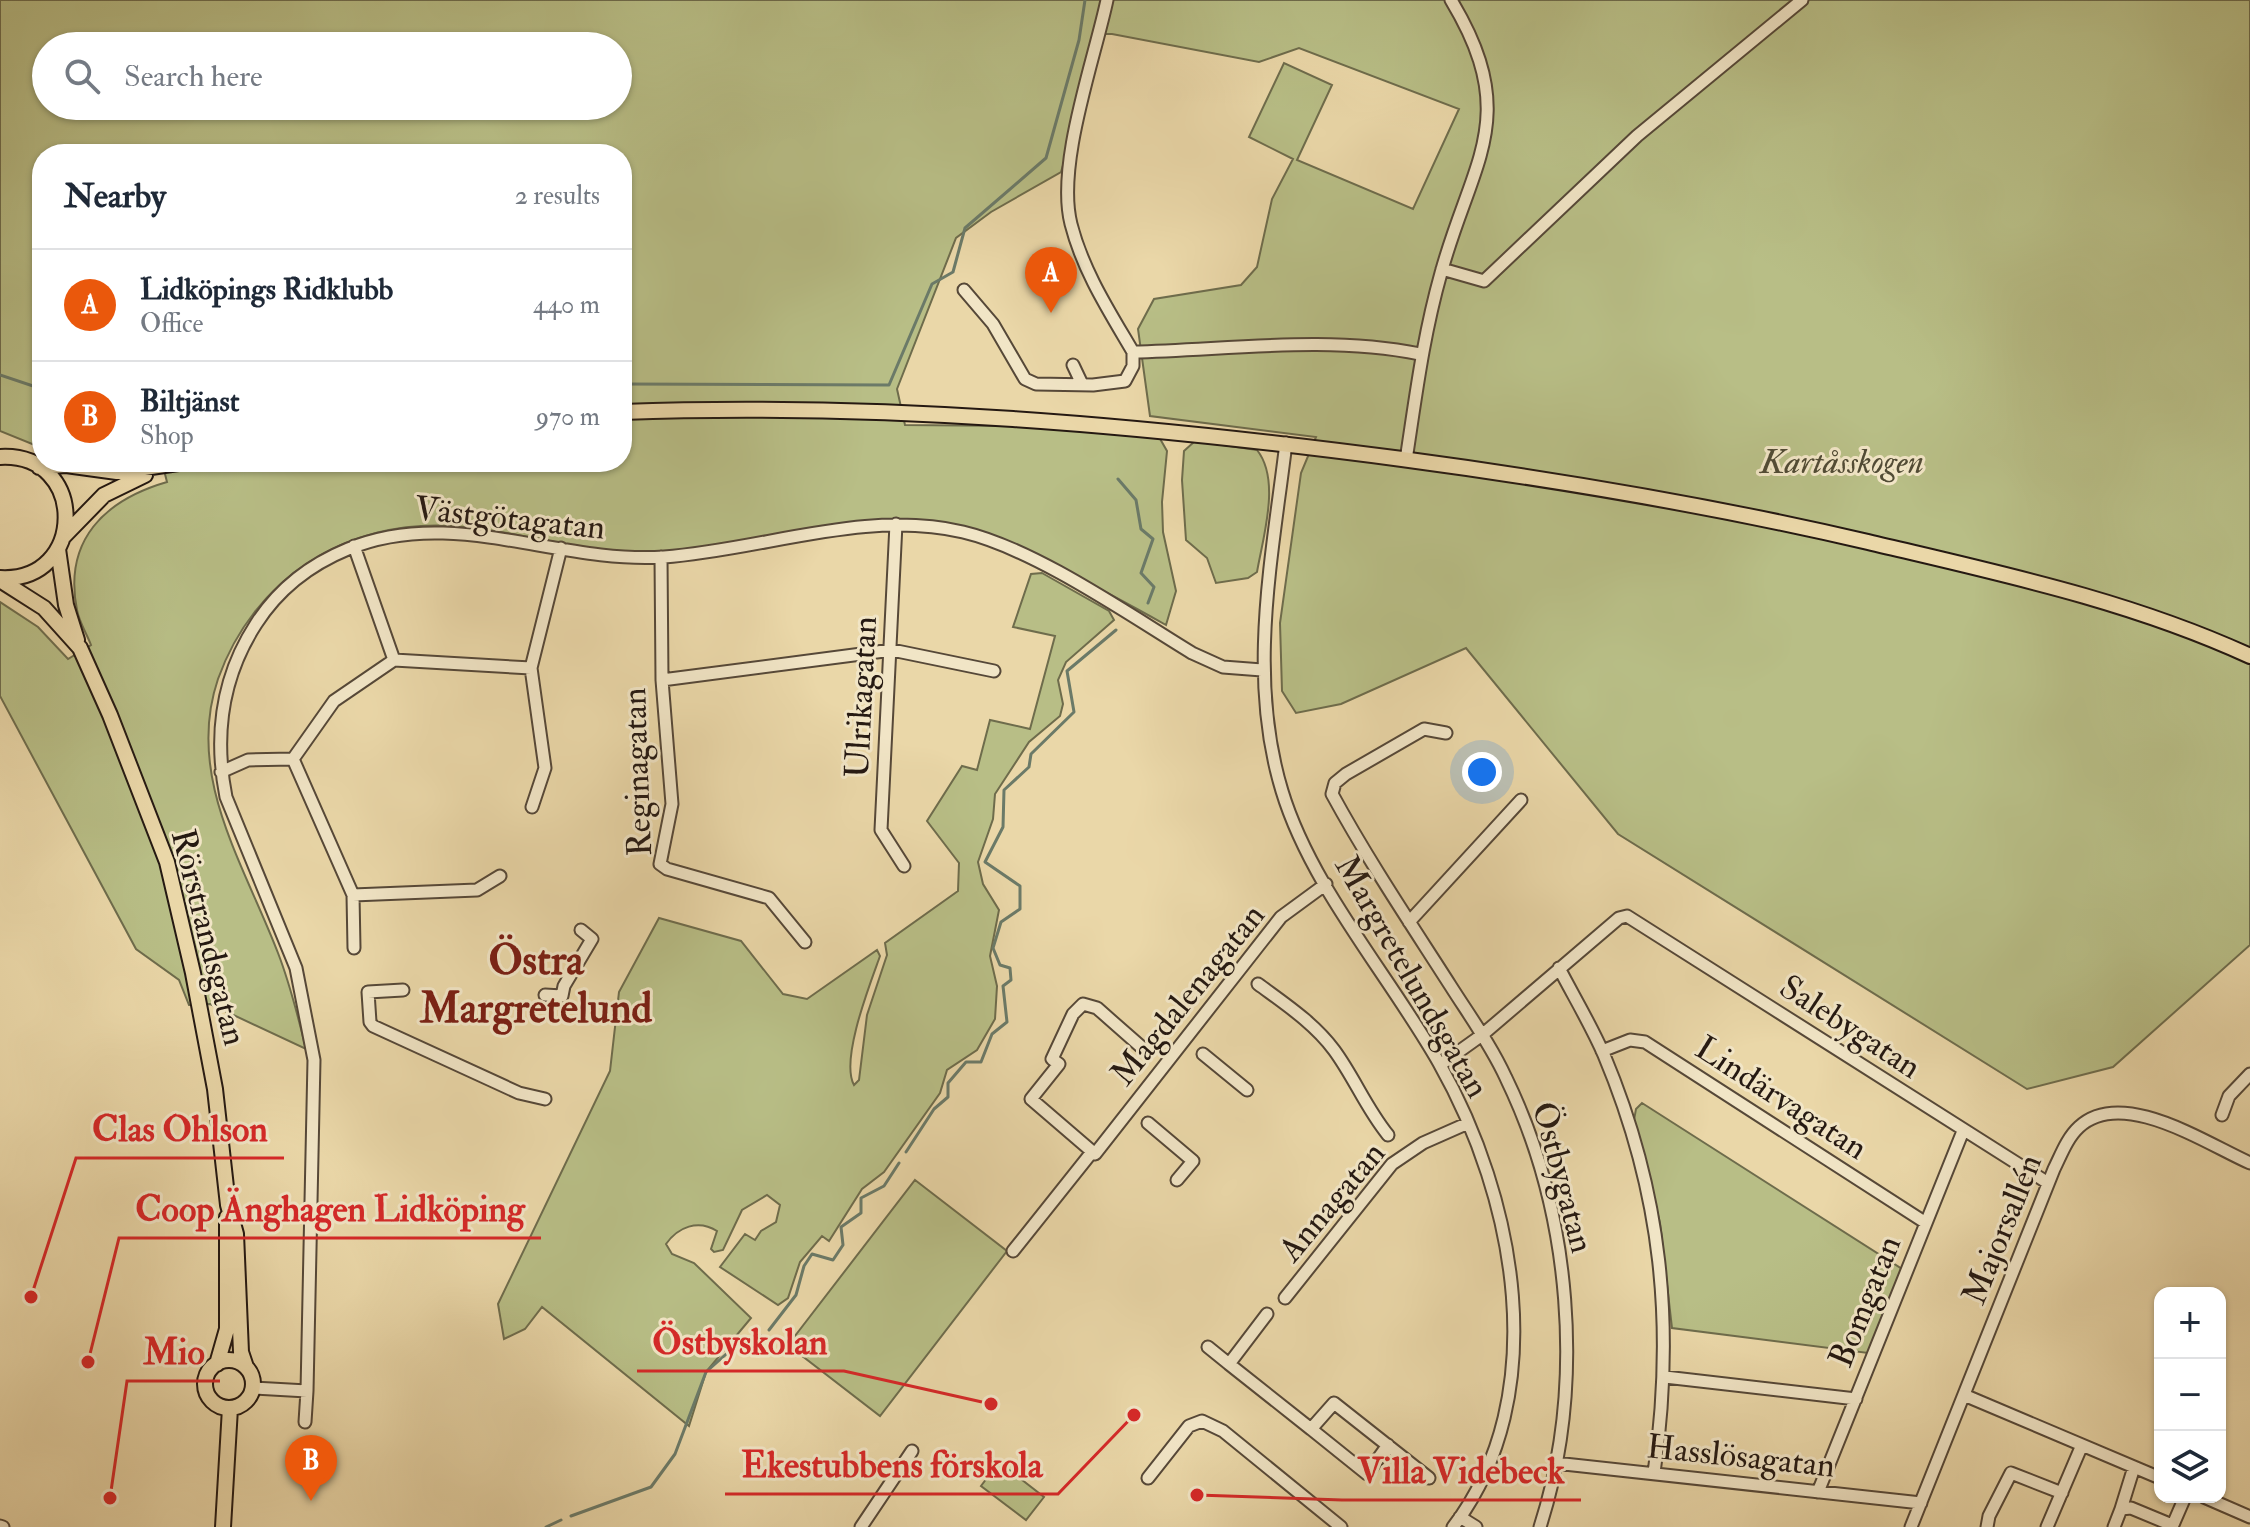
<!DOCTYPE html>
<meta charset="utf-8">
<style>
:root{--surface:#fff;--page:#f2f2f3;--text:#1f2937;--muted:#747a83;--line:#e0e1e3;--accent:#ea580c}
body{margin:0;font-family:"IM FELL Double Pica",serif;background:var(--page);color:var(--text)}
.controls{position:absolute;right:24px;bottom:24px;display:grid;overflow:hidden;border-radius:16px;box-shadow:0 2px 6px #0004}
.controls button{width:72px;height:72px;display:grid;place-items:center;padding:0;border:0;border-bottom:2px solid var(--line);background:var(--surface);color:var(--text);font:40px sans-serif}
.you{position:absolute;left:1482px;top:772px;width:28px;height:28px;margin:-20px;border:6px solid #fff;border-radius:50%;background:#1a73e8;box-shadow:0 0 0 12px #1a73e833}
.badge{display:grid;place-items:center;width:52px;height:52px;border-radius:50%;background:var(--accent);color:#fff;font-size:26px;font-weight:700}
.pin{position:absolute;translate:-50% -66px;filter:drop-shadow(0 2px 4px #0008)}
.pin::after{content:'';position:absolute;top:42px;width:28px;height:24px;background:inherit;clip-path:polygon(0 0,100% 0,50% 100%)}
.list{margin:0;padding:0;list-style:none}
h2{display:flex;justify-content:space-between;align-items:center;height:104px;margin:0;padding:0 32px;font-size:34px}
h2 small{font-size:26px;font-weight:400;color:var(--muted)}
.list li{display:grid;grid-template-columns:52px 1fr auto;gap:24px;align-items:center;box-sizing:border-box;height:112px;padding:0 32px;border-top:2px solid var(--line)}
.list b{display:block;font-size:30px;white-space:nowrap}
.list p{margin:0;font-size:26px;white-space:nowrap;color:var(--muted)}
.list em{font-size:26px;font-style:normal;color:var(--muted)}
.icon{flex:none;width:44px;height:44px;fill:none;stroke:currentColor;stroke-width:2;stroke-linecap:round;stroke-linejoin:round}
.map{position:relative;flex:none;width:2250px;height:1527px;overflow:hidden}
.search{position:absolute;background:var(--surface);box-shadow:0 2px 6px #0004;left:32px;top:32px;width:600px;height:88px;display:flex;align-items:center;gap:20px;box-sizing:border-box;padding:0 28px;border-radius:44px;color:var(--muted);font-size:30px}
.panel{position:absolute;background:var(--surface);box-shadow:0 2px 6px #0004;left:32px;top:144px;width:600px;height:328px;border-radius:32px}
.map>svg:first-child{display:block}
.green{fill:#b8be86;stroke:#6e6c4c;stroke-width:2;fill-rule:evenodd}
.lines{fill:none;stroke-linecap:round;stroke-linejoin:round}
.stream{stroke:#6b7a68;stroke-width:3}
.minor-casing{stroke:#564838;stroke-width:15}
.major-casing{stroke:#251912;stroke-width:18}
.minor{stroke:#f1e5c6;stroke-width:11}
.major{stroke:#ead7a8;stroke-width:14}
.labels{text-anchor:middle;stroke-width:6;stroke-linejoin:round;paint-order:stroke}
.park-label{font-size:34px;font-style:italic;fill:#514b35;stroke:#f1e5c6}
.street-label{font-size:34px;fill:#251912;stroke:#f1e5c6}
.district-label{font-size:42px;font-weight:bold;fill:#7a1f14;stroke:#f1e5c6}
.leader{fill:none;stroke:#d62828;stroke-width:3}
.callout-dot{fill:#d62828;stroke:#f1e5c6;stroke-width:3}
.callout-label{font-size:36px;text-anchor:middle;font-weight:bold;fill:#d62828;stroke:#f1e5c6;stroke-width:6;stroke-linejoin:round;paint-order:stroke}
</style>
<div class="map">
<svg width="2250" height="1527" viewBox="0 0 2250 1527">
<rect width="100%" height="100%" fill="#ead7a8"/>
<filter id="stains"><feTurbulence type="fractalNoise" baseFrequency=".0025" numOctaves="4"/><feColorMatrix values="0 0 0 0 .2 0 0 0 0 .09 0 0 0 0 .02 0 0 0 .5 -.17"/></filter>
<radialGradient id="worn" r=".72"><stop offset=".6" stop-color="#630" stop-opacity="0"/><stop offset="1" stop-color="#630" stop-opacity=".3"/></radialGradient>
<path class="green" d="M0,0H2250V945L2113,1067L2027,1089L1618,834L1466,648L1341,704L1296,713L1282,691L1280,623L1301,473L1316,437L1150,416L1138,329L1154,299L1241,285L1257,267L1272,199L1293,159L1249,137L1284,63L1332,85L1297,160L1413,209L1459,109L1299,48L1259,62L1112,34H1102L1061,172L991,212L956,238L897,389L905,425L1026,426L1159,437L1167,451L1162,502L1163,532L1176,591L1166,625C1132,606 1099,588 1064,571C999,538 949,514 873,521C795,528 717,554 638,552C576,551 515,530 453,526C347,519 254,578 218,679C185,776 244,864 278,953C290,984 298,1016 306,1049L210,1004L189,1005L179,980L136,949L0,696V602L38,627L68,659L91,645C87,634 79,622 77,610C63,540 105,500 167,482L162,462H622V154H42V448L0,431ZM46,46H618V106H46Z
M1195,441L1257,450C1281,480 1263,537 1257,572L1248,578L1216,583L1207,558L1186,540L1182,480L1184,451Z
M1042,573L1109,611L1114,620L1066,662L1058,680L1063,704L1060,716L1029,742L995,794L993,819L978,862L983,884L999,910L990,956L997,986L995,1019L977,1050L947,1070L940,1093L884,1172L862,1189L829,1241L822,1236L800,1262L788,1298L778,1305L720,1267L745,1234L755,1240L761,1231L776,1222L780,1205L767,1195L742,1210L723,1250L714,1252L711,1249L717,1231C698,1219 678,1227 666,1244L672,1254L694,1263L751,1318L706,1372L689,1426L542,1307L525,1329L504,1339L498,1304L610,1071L619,992L659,918L741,941L783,994L807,999L877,950L880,956C870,984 840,1060 854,1085L859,1080L867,1015L887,955L885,943L958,891L959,863L927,821L962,766L977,770L990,720L1030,729L1055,636L1013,627L1031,574Z
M1642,1103L1902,1269L1868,1353L1672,1328L1660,1223L1634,1120L1636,1109Z
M915,1180L1007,1251L880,1416L788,1345Z
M999,1462L1044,1497L1026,1520L981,1486Z"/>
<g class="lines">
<path class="stream" d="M0,375L42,389
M622,384L889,385L932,284L953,272L965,228L1046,158L1079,40L1085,0
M1118,479L1136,500L1141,529L1153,539L1141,573L1154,587L1148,603
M906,1152L934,1109L948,1097V1083L966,1062H981L992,1034L1007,1022L1003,986L1011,980L1010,968L1000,965L993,948L1001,922L1020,909V886L985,862L1003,827L1004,790L1029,767L1031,754L1074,712L1067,671L1116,630
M769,1330L796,1295L804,1266L812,1254L833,1260L843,1245L841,1227L861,1213V1198L884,1186L899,1163
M571,1516L651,1487L675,1454L706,1372L733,1348L761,1336
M546,1527L561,1520"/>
<defs>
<path id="minor" d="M1107,0C1094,61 1056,165 1071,224C1083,271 1109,311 1133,352C1227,350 1327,335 1420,354
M1442,269L1484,281L1637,136L1802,0
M964,290L993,324L1025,379L1036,384L1093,385L1125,381L1133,366V352
M1073,365L1082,384
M1286,443C1272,559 1247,676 1282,791C1311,887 1389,975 1439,1063C1515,1197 1554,1395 1453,1527
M1406,460C1416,395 1423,337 1441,273C1472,160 1522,118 1451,0
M896,524L881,830L904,866
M354,546L394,660
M661,557L662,680L672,804L660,864L667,869L769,898L805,942
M662,680L892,650L994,671
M1446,733L1424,729L1346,774L1335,783L1332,794C1368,860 1409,921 1450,985C1469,1015 1491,1045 1506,1078C1571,1212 1586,1384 1540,1527
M221,772L248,760L293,759
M532,807L545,768L531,668L561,548
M353,895L477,890L500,876
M1409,922L1521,800
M354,948L353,895L293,759L334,701L394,660L531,668
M1559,968C1574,997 1591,1025 1604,1055C1662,1193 1675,1326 1654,1473
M1258,984C1285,1004 1314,1023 1334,1050C1354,1077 1366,1108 1388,1135
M403,990L368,992L370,1022L373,1026L519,1093L545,1099
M545,995L562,996L564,986L592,939L581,930
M1602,1051L1630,1040L1645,1042L1926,1223
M1147,1052L1097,1008L1083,1004L1073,1014L1052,1059L1059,1064L1031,1099L1095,1154L1281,917L1326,884
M1203,1054L1247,1090
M1440,1065L1482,1035L1619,918L1627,916L2048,1183
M2222,1115L2229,1096L2250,1074
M1148,1123L1193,1161L1177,1180
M1013,1251L1092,1152
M1285,1298L1392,1164L1423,1143L1466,1124
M1267,1314L1229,1364L1311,1429
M1208,1347L1229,1364
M1665,1377L1856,1399
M253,1388L307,1391L314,1060L296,968L226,797C214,736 221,678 256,624C279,588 309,565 348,549C453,506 556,564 664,557C763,550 864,509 963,532C1035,549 1128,614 1192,653L1223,667L1262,670
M1964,1395L2160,1478
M305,1422L307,1391
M1388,1445L1367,1474L1311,1429L1334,1403L1429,1478
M1555,1463L1921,1503
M1148,1478L1189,1426L1202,1421L1223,1431L1341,1527
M1818,1492L1963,1131
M2204,1497L2250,1517
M2121,1509L2134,1467
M1460,1517L1476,1527
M0,1526L3,1527
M861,1527L912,1451
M1911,1527L2054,1169C2061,1155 2067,1138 2079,1127C2122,1087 2205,1143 2250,1163
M1987,1527L1989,1516L2011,1473L2062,1493
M2047,1527L2082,1445
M2114,1527L2121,1509L2131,1508L2172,1525
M2172,1527L2185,1497"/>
<path id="major" d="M622,412C883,402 1144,425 1402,459C1559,480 1714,506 1868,542C1998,573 2128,600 2250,656
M0,457C88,452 87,583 0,578
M39,467L66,465L117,472L185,462
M64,536L104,495L145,475
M58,549L66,605L77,640
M0,580L44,608L80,648L110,715L167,862L193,973L215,1089L228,1205L236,1234L241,1352L246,1367
M205 1384a24 24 0 1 1 48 0a24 24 0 1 1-48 0Z
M217,1364L227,1329V1217
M223,1527L230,1408"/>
</defs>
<use href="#minor" class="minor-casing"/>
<use href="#major" class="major-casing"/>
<use href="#minor" class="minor"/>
<use href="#major" class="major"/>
</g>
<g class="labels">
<g class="park-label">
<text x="1842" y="473">Kartåsskogen</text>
</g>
<g class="street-label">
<text transform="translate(510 517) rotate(6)" y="12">Västgötagatan</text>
<text transform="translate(860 697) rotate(-87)" y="12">Ulrikagatan</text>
<text transform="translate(636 772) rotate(-92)" y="12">Reginagatan</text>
<text transform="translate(210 937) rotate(76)" y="12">Rörstrandsgatan</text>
<text transform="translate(1413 976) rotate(60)" y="12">Margretelundsgatan</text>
<text transform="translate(1187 994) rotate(-51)" y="12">Magdalenagatan</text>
<text transform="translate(1851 1026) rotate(33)" y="12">Salebygatan</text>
<text transform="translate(1782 1097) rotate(33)" y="12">Lindärvagatan</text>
<text transform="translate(1564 1177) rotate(75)" y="12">Östbygatan</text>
<text transform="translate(1331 1201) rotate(-50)" y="12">Annagatan</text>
<text transform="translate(2001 1229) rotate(-68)" y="12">Majorsallén</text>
<text transform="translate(1864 1301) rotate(-68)" y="12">Bomgatan</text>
<text transform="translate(1741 1455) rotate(6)" y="12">Hasslösagatan</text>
</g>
<g class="district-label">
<text x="536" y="974">Östra<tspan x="536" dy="48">Margretelund</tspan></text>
</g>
</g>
<path class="leader" d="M31 1297L76 1158H284M88 1362L119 1238H541M991 1404L844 1371H637M110 1498L127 1381H220M1134 1415L1058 1494H725M1197 1495L1342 1500H1581"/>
<g class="callout-dot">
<circle cx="31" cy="1297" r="8"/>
<circle cx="88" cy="1362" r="8"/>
<circle cx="991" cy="1404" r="8"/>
<circle cx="110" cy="1498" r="8"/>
<circle cx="1134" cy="1415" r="8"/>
<circle cx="1197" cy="1495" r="8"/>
</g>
<g class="callout-label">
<text x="180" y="1141">Clas Ohlson</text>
<text x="330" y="1221">Coop Änghagen Lidköping</text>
<text x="740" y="1354">Östbyskolan</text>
<text x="174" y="1364">Mio</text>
<text x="892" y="1477">Ekestubbens förskola</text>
<text x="1461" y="1483">Villa Videbeck</text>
</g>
<rect width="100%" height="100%" filter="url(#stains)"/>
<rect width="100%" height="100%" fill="url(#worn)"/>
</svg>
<div class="controls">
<button>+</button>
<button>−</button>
<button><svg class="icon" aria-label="layers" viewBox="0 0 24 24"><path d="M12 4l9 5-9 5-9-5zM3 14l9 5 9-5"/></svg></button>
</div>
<div class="you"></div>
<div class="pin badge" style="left:1051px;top:313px">A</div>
<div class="pin badge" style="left:311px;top:1501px">B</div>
<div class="search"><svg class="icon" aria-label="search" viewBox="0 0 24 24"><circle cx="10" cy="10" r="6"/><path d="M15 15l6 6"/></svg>Search here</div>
<section class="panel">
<h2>Nearby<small>2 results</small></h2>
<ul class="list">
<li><span class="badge">A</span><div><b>Lidköpings Ridklubb</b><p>Office</p></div><em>440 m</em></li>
<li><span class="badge">B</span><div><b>Biltjänst</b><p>Shop</p></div><em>970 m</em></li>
</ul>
</section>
</div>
